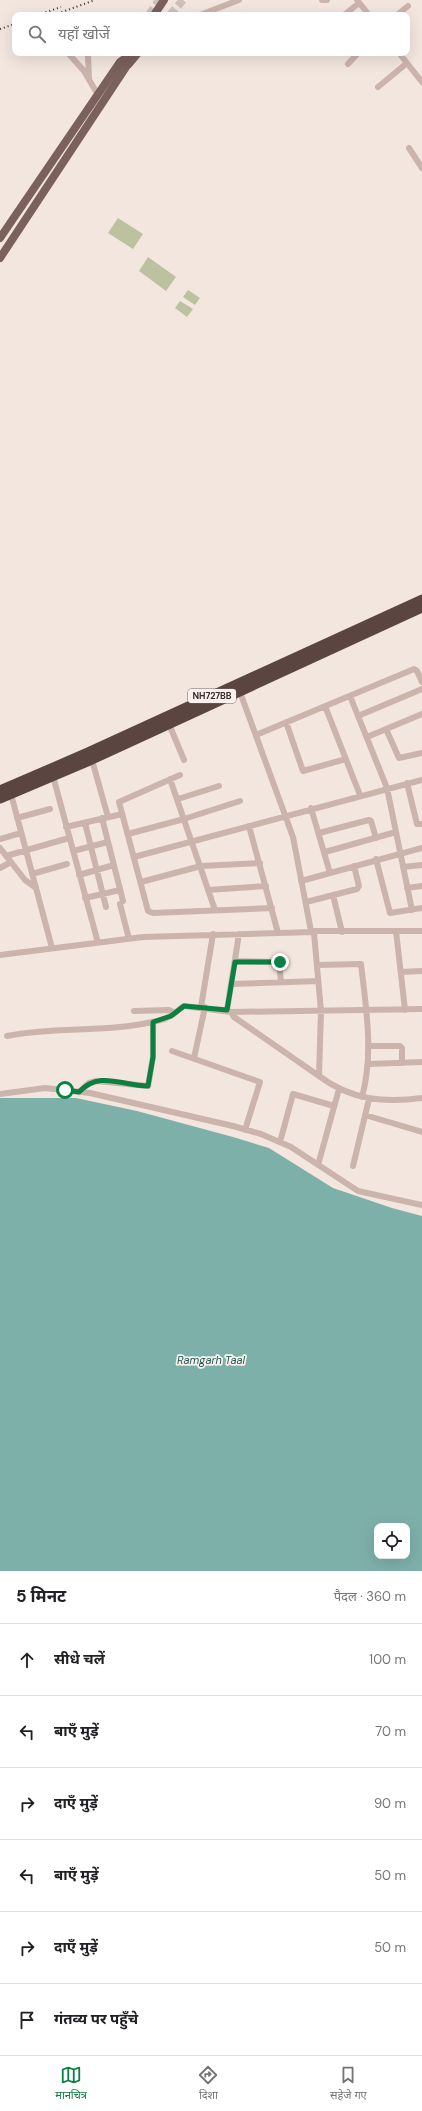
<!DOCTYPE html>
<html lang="hi">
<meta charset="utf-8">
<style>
:root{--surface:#fff;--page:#f2f2f2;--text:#202124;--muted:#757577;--line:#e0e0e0;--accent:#0b8043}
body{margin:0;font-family:"DM Sans","Noto Sans Devanagari",sans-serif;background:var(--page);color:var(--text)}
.controls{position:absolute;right:12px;bottom:12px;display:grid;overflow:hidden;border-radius:8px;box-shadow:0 4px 16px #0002}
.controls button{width:36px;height:36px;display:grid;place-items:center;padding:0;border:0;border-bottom:1px solid var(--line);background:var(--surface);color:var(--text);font:20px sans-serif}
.stop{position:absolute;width:12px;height:12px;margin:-9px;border:3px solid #0b8043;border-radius:50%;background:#fff}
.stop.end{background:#0b8043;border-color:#fff;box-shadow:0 1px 4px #0008}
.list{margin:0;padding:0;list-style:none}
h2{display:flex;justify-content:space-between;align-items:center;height:52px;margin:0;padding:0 16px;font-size:17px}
h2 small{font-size:13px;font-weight:400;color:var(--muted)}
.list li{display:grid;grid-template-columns:26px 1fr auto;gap:12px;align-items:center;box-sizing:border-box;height:72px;padding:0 16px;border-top:1px solid var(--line)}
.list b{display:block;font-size:15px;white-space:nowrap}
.list em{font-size:13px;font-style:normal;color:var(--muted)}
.icon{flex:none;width:22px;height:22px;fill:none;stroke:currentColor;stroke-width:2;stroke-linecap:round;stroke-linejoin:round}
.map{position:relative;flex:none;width:422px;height:1571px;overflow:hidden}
.search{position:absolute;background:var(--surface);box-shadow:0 4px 16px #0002;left:12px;right:12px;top:12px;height:44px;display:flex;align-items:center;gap:10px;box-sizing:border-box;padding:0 14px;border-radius:8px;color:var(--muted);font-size:15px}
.sheet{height:484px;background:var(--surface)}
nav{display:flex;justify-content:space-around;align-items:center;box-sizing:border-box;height:56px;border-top:1px solid var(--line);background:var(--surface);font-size:11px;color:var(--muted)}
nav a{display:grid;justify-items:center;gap:2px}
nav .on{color:var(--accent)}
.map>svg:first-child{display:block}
.green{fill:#bcc29f}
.water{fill:#7eb0aa;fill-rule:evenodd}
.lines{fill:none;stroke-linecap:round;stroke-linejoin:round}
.major-tunnel{stroke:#cec1bb;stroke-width:8;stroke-dasharray:8 4;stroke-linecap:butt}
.minor{stroke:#cbb4ab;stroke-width:6}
.major{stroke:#7a615b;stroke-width:8}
.highway{stroke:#5a4541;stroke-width:9}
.rail{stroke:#392c2a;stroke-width:2;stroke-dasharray:1 3;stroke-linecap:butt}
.route{stroke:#0b8043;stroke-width:5}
.labels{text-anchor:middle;stroke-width:3.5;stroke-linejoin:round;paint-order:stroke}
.shield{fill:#faf1ec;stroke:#736764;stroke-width:1}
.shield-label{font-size:9px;font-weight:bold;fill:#392c2a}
.water-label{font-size:11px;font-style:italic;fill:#205a55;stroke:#faf1ec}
</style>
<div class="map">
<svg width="422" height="1571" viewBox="0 0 422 1571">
<rect width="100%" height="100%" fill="#f3e6df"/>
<path class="green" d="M118,218L143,234L133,249L108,233Z
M148,257L176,277L166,291L139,271Z
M188,290L200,298L195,305L183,297Z
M180,301L193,309L187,317L175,308Z"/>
<path class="water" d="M0,1098H76L137,1111L233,1137L269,1148L333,1188L392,1208L422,1216V1571H0ZM377,1526H407V1556H377Z"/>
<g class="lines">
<path class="major-tunnel" d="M149,15L159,0
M170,15L183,0"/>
<path class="minor" d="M322,0H327
M357,0L369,15
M200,15L239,0
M344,15L359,3
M397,15L408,6
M68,53L84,71L98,95
M399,53L422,82
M88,55L89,78
M348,64L358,53
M378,87L407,63
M409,148L422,168
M240,692L293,837L311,931H422
M350,696L387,788L412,910
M325,706L360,795
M358,716L422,689
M286,722L303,771L346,759
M169,724L184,760
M386,729L399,758L422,753
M256,735L414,669L417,671L422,682
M367,737L422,714
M92,760L108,817
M180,775L119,802L148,911L153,913L272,908
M53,776L98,943
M170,779L215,910
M407,783L417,824H422
M11,794L52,948
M178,799L219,786
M311,808L330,873
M17,818L50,809
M102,818L123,901
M85,823L106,907
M249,826L278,933
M66,827L122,814
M319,833L369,820L371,821L376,838
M128,834L184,819L240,801
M0,839L21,833
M0,848L25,880L36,888
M73,851L108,842
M325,852L396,832
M6,856L69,838
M134,857L422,780
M376,859L390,913L422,908
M403,867L422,865
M0,868L11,862
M32,874L67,864
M79,875L114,865
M301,881L422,848
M141,882L201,866L260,863
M407,888L422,886
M208,890L266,886
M333,895L342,932
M85,898L120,890
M306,902L357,889L359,886L354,866
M120,904L129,939
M396,931L405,1010
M314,933L321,1011L319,1076C351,1100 384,1103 422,1098
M0,955L143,937L312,932
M235,961L279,962L281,982
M317,965L361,964C366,1008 374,1053 362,1097
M401,972L422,971
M231,984L318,981
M201,1007L213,934
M227,1010L239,934
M134,1011L169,1010L175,1013
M231,1012L234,1017L319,1076
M7,1036C55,1026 104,1033 152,1022C159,1021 169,1018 175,1013C178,1011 180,1008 184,1006L231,1012L422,1009
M368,1046H400L402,1048V1063
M172,1051L260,1082L245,1130
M194,1058L205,1007
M369,1064L422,1062
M79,1092L89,1083L96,1081L148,1086L153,1057V1022
M0,1094L45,1088L90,1093L233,1126L261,1134L291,1147L358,1191L422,1205
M365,1115L422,1132
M280,1142L293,1094L334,1106
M318,1165L339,1089
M353,1166L369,1099"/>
<path class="major" d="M154,15L164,0
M128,65L138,53
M0,238L120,62L127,57L130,53
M0,258L126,67L127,57"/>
<path class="highway" d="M0,790L88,752L422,599
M0,799L92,760L422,608"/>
<path class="rail" d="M38,15L61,7
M54,15L95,0
M0,29L15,24"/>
</g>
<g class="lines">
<path class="route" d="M65,1090L79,1092C100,1070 122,1086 148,1086L153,1057V1022L171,1016L184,1006L227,1010L235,962H280"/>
</g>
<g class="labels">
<rect class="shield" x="188" y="689" width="48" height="14" rx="3"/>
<g class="shield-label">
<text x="212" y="699">NH727BB</text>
</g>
<g class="water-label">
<text x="211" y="1364">Ramgarh Taal</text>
</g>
</g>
</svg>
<div class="controls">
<button><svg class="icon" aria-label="locate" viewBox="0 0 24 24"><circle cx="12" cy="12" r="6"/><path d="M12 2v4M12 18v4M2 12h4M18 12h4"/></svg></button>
</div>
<div class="stop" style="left:65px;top:1090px"></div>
<div class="stop end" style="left:280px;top:962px"></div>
<div class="search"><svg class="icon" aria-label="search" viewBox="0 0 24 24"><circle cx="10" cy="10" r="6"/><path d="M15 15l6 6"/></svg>यहाँ खोजें</div>
</div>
<section class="sheet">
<h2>5 मिनट<small>पैदल · 360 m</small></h2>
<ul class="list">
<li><svg class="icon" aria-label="ahead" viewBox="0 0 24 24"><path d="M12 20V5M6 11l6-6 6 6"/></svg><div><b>सीधे चलें</b></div><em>100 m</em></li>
<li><svg class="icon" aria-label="left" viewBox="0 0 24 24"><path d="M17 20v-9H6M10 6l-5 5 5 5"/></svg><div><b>बाएँ मुड़ें</b></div><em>70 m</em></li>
<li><svg class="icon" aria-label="right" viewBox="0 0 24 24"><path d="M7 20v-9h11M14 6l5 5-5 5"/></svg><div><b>दाएँ मुड़ें</b></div><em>90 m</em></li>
<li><svg class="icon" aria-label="left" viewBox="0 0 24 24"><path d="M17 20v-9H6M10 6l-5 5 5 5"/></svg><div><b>बाएँ मुड़ें</b></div><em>50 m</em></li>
<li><svg class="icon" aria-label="right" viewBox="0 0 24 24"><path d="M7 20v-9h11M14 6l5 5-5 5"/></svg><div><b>दाएँ मुड़ें</b></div><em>50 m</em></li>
<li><svg class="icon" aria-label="arrive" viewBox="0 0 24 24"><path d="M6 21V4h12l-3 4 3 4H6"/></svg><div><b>गंतव्य पर पहुँचे</b></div></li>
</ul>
</section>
<nav>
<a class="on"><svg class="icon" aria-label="map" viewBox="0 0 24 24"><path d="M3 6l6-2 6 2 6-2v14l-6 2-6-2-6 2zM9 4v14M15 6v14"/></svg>मानचित्र</a>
<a><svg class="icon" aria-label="directions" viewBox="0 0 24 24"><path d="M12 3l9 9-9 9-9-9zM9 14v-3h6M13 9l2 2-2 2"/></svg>दिशा</a>
<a><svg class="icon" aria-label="saved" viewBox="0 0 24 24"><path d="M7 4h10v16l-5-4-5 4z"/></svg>सहेजे गए</a>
</nav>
